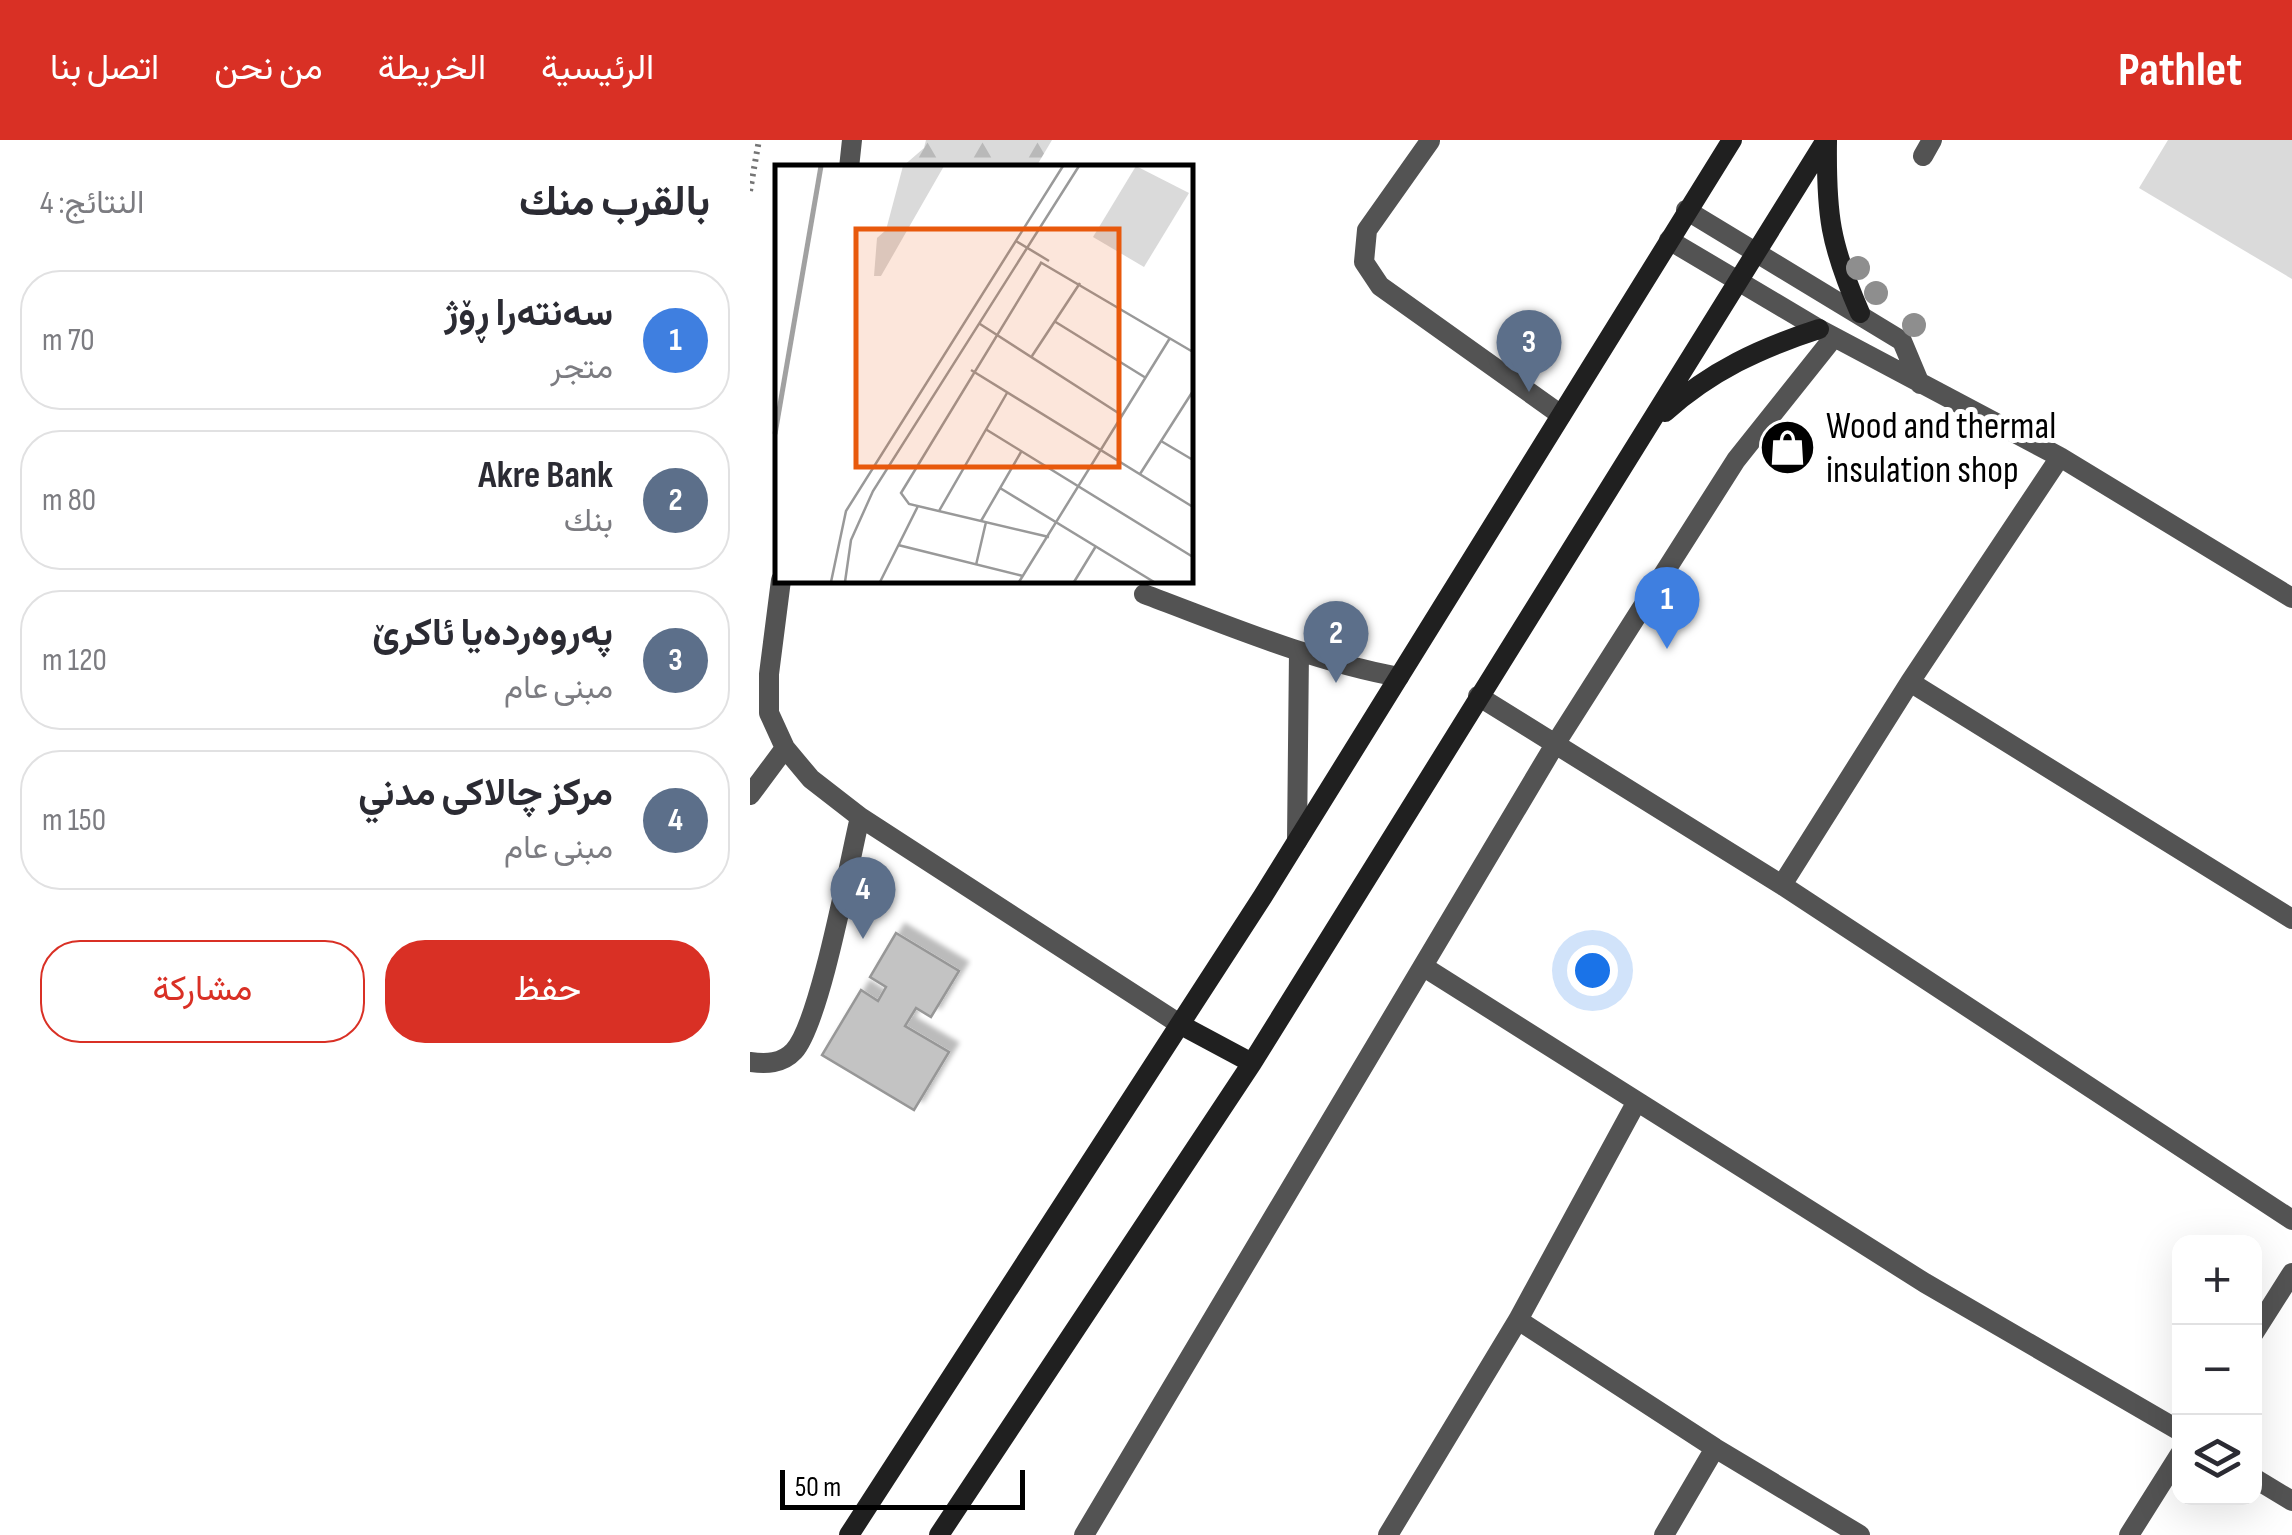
<!DOCTYPE html>
<html lang="ar">
<meta charset="utf-8">
<style>
:root{--surface:#fff;--page:#f2f2f3;--text:#2b2b33;--muted:#7c7c81;--line:#e1e1e2;--accent:#d93025}
body{margin:0;font-family:"Sofia Sans Condensed",Vazirmatn,sans-serif;background:var(--page);color:var(--text);direction:rtl}
.controls{position:absolute;right:30px;bottom:30px;display:grid;overflow:hidden;border-radius:20px;box-shadow:0 10px 40px #0002}
.controls button{width:90px;height:90px;display:grid;place-items:center;padding:0;border:0;border-bottom:2px solid var(--line);background:var(--surface);color:var(--text);font:50px sans-serif}
.scale{position:absolute;left:30px;bottom:25px;width:245px;box-sizing:border-box;padding-left:10px;border:5px solid #000;border-top:0;font-size:28px;line-height:35px;white-space:nowrap;color:#000;-webkit-text-stroke:8px #fff;paint-order:stroke}
.you{position:absolute;left:842px;top:830px;width:35px;height:35px;margin:-25px;border:8px solid #fff;border-radius:50%;background:#1a73e8;box-shadow:0 0 0 15px #1a73e833}
.badge{display:grid;place-items:center;width:65px;height:65px;border-radius:50%;background:var(--accent);color:#fff;font-size:32px;font-weight:700}
.pin{position:absolute;translate:-50% -82px;filter:drop-shadow(0 2px 5px #0008)}
.pin::after{content:'';position:absolute;top:52px;width:35px;height:30px;background:inherit;clip-path:polygon(0 0,100% 0,50% 100%)}
.list{margin:0;padding:0;list-style:none}
h2{display:flex;justify-content:space-between;align-items:center;height:130px;margin:0;padding:0 40px;font-size:42px}
h2 small{font-size:32px;font-weight:400;color:var(--muted)}
.list li{display:grid;grid-template-columns:65px 1fr auto;gap:30px;align-items:center;box-sizing:border-box;height:140px;margin:0 20px 20px;padding:0 20px;border:2px solid var(--line);border-radius:40px}
.list b{display:block;font-size:38px;white-space:nowrap}
.list p{margin:0;font-size:32px;white-space:nowrap;color:var(--muted)}
.list em{font-size:32px;font-style:normal;color:var(--muted)}
.actions{display:flex;gap:20px;padding:30px 40px}
.actions a{flex:1;padding:22px 0;border:2px solid var(--accent);border-radius:40px;text-align:center;font-size:35px;color:var(--accent)}
.actions .main{background:var(--accent);color:#fff}
.icon{flex:none;width:55px;height:55px;fill:none;stroke:currentColor;stroke-width:2;stroke-linecap:round;stroke-linejoin:round}
.map{position:relative;flex:none;width:1542px;height:1395px;overflow:hidden;direction:ltr}
header{display:flex;align-items:center;gap:60px;box-sizing:border-box;height:140px;padding:0 50px;background:var(--accent);color:#fff}
header strong{font-size:48px}
nav{display:flex;gap:55px;margin-inline-start:auto;font-size:35px}
main{display:flex}
aside{flex:1;background:var(--surface)}
.map>svg:first-child{display:block}
.green{fill:#dadada}
.forest{fill:url(#forest-firs)}
.building{fill:#c3c3c3;stroke:#979797;stroke-width:2.5;filter:url(#shadow)}
.lines{fill:none;stroke-linecap:round;stroke-linejoin:round}
.path{stroke:#757575;stroke-width:6;stroke-dasharray:2.5 5;stroke-linecap:butt}
.lane{stroke:#535353;stroke-width:20}
.street{stroke:#535353;stroke-width:20}
.secondary{stroke:#202020;stroke-width:20}
.tree{fill:#8e8e8e}
.labels{text-anchor:middle;stroke-width:10;stroke-linejoin:round;paint-order:stroke}
.poi-label{font-size:38px;fill:#000;stroke:#fff;text-anchor:start}
.inset-river{fill:none;stroke:#a1a1a1;stroke-width:5}
.inset-road{fill:none;stroke:#999;stroke-width:2.5}
.view{fill:#e8590c;fill-opacity:0.15;stroke:#e8590c;stroke-width:5}
.inset-edge{fill:none;stroke:#000;stroke-width:5}
</style>
<header>
<strong>Pathlet</strong>
<nav><a>الرئيسية</a><a>الخريطة</a><a>من نحن</a><a>اتصل بنا</a></nav>
</header>
<main>
<div class="map">
<svg width="1542" height="1395" viewBox="0 0 1542 1395">
<defs>
<pattern id="forest-firs" width="22" height="20" patternUnits="userSpaceOnUse" patternTransform="scale(2.5)"><rect width="22" height="20" fill="#dadada"/><path d="M5 1l3.5 6h-7zM16 11l3.5 6h-7z" fill="#b9b9b9"/></pattern>
<filter id="shadow"><feDropShadow dx="9" dy="-9" stdDeviation="2.5" flood-color="#0004"/></filter>
</defs>
<rect width="100%" height="100%" fill="#fff"/>
<path class="green" d="M1418,0H1542V139L1389,48Z"/>
<path class="forest" d="M176,0H302L286,27H152L174,8Z"/>
<path class="building" d="M146,793L209,831L181,877L166,868L155,886L199,912L164,970L72,915L111,850L128,861L136,847L120,837Z"/>
<g class="lines">
<path class="path" d="M0,51L9,0"/>
<path class="lane" d="M680,1L617,90L614,122L630,146L811,275
M1173,16L1182,0
M99,28L102,0
M31,440L19,534V573L35,608L61,639L110,677L431,885
M394,454C477,485 561,521 649,537
M0,655L35,608
M547,701L549,511
M0,922C16,924 32,924 44,911C70,883 99,723 110,677"/>
<path class="street" d="M936,70L1152,201L1170,244
M919,100L1069,189L1310,317L1542,458
M1160,542L1542,779
M728,556L1032,745L1542,1080
M1032,745L1160,542L1310,317
M674,827L1175,1143L1430,1291
M768,1180L965,1308L1110,1395
M1504,1193L1542,1133
M1504,1338L1542,1361
M334,1395L804,606L986,320L1084,197
M638,1395L768,1180L886,963
M914,1395L965,1308
M1379,1395L1430,1314"/>
<path class="secondary" d="M1077,1C1076,75 1080,104 1110,173
M915,272C961,231 1010,208 1069,189
M431,885L502,923
M99,1395L513,756L982,0
M189,1395L502,923L1076,0"/>
</g>
<g class="tree">
<circle cx="1108" cy="128" r="12"/>
<circle cx="1126" cy="153" r="12"/>
<circle cx="1164" cy="185" r="12"/>
</g>
<defs>
<symbol id="shop-disc" viewBox="-11 -11 22 22"><circle r="9.5" fill="#000" stroke="#fff"/><path d="M-5-2.5h2.3a2.7 3.5 0 0 1 5.4 0H5L5.5 6h-11ZM-1.5-2.5h3a1.5 2.3 0 0 0-3 0Z" fill="#fff"/></symbol>
</defs>
<g fill-rule="evenodd">
<use href="#shop-disc" x="1006" y="276" width="63" height="63"/>
</g>
<g class="labels">
<g class="poi-label">
<text x="1076" y="298">Wood and thermal<tspan x="1076" dy="44">insulation shop</tspan></text>
</g>
</g>
<g transform="translate(25 25)">
<rect width="418" height="418" fill="#fff"/>
<path d="M361,1L414,28L369,102L318,72Z" fill="#dadada"/>
<path d="M128,1H169L106,111H99L102,73L111,65Z" fill="#dadada"/>
<path class="inset-river" d="M0,269L46,1"/>
<path class="inset-road" d="M241,76L274,96M265,97L418,187M266,98L126,328L134,339L274,372M279,156L371,213M205,159L348,251M257,191L305,118M196,205L418,342M212,265L418,392M386,276L418,295M365,309L418,226M225,323L379,417M164,346L232,228M206,356L246,287M123,380L248,411M201,400L211,357M56,417L71,346L288,1M70,417L76,375L98,326L304,1M105,417L143,341M244,417L395,173M299,417L321,381"/>
<path class="view" d="M81,64H344V302H81Z"/>
<rect width="418" height="418" class="inset-edge"/>
</g>
</svg>
<div class="controls">
<button>+</button>
<button>−</button>
<button><svg class="icon" aria-label="layers" viewBox="0 0 24 24"><path d="M12 4l9 5-9 5-9-5zM3 14l9 5 9-5"/></svg></button>
</div>
<div class="scale">50 m</div>
<div class="you"></div>
<div class="pin badge" style="left:917px;top:509px;background:#3f7fe0">1</div>
<div class="pin badge" style="left:586px;top:543px;background:#5c6f8a">2</div>
<div class="pin badge" style="left:779px;top:252px;background:#5c6f8a">3</div>
<div class="pin badge" style="left:113px;top:799px;background:#5c6f8a">4</div>
</div>
<aside>
<h2>بالقرب منك<small>النتائج: 4</small></h2>
<ul class="list">
<li><span class="badge" style="background:#3f7fe0">1</span><div><b>سەنتەرا ڕۆژ</b><p>متجر</p></div><em>70 m</em></li>
<li><span class="badge" style="background:#5c6f8a">2</span><div><b>Akre Bank</b><p>بنك</p></div><em>80 m</em></li>
<li><span class="badge" style="background:#5c6f8a">3</span><div><b>پەروەردەیا ئاكرێ</b><p>مبنى عام</p></div><em>120 m</em></li>
<li><span class="badge" style="background:#5c6f8a">4</span><div><b>مركز چالاکى مدني</b><p>مبنى عام</p></div><em>150 m</em></li>
</ul>
<div class="actions"><a class="main">حفظ</a><a>مشاركة</a></div>
</aside>
</main>
